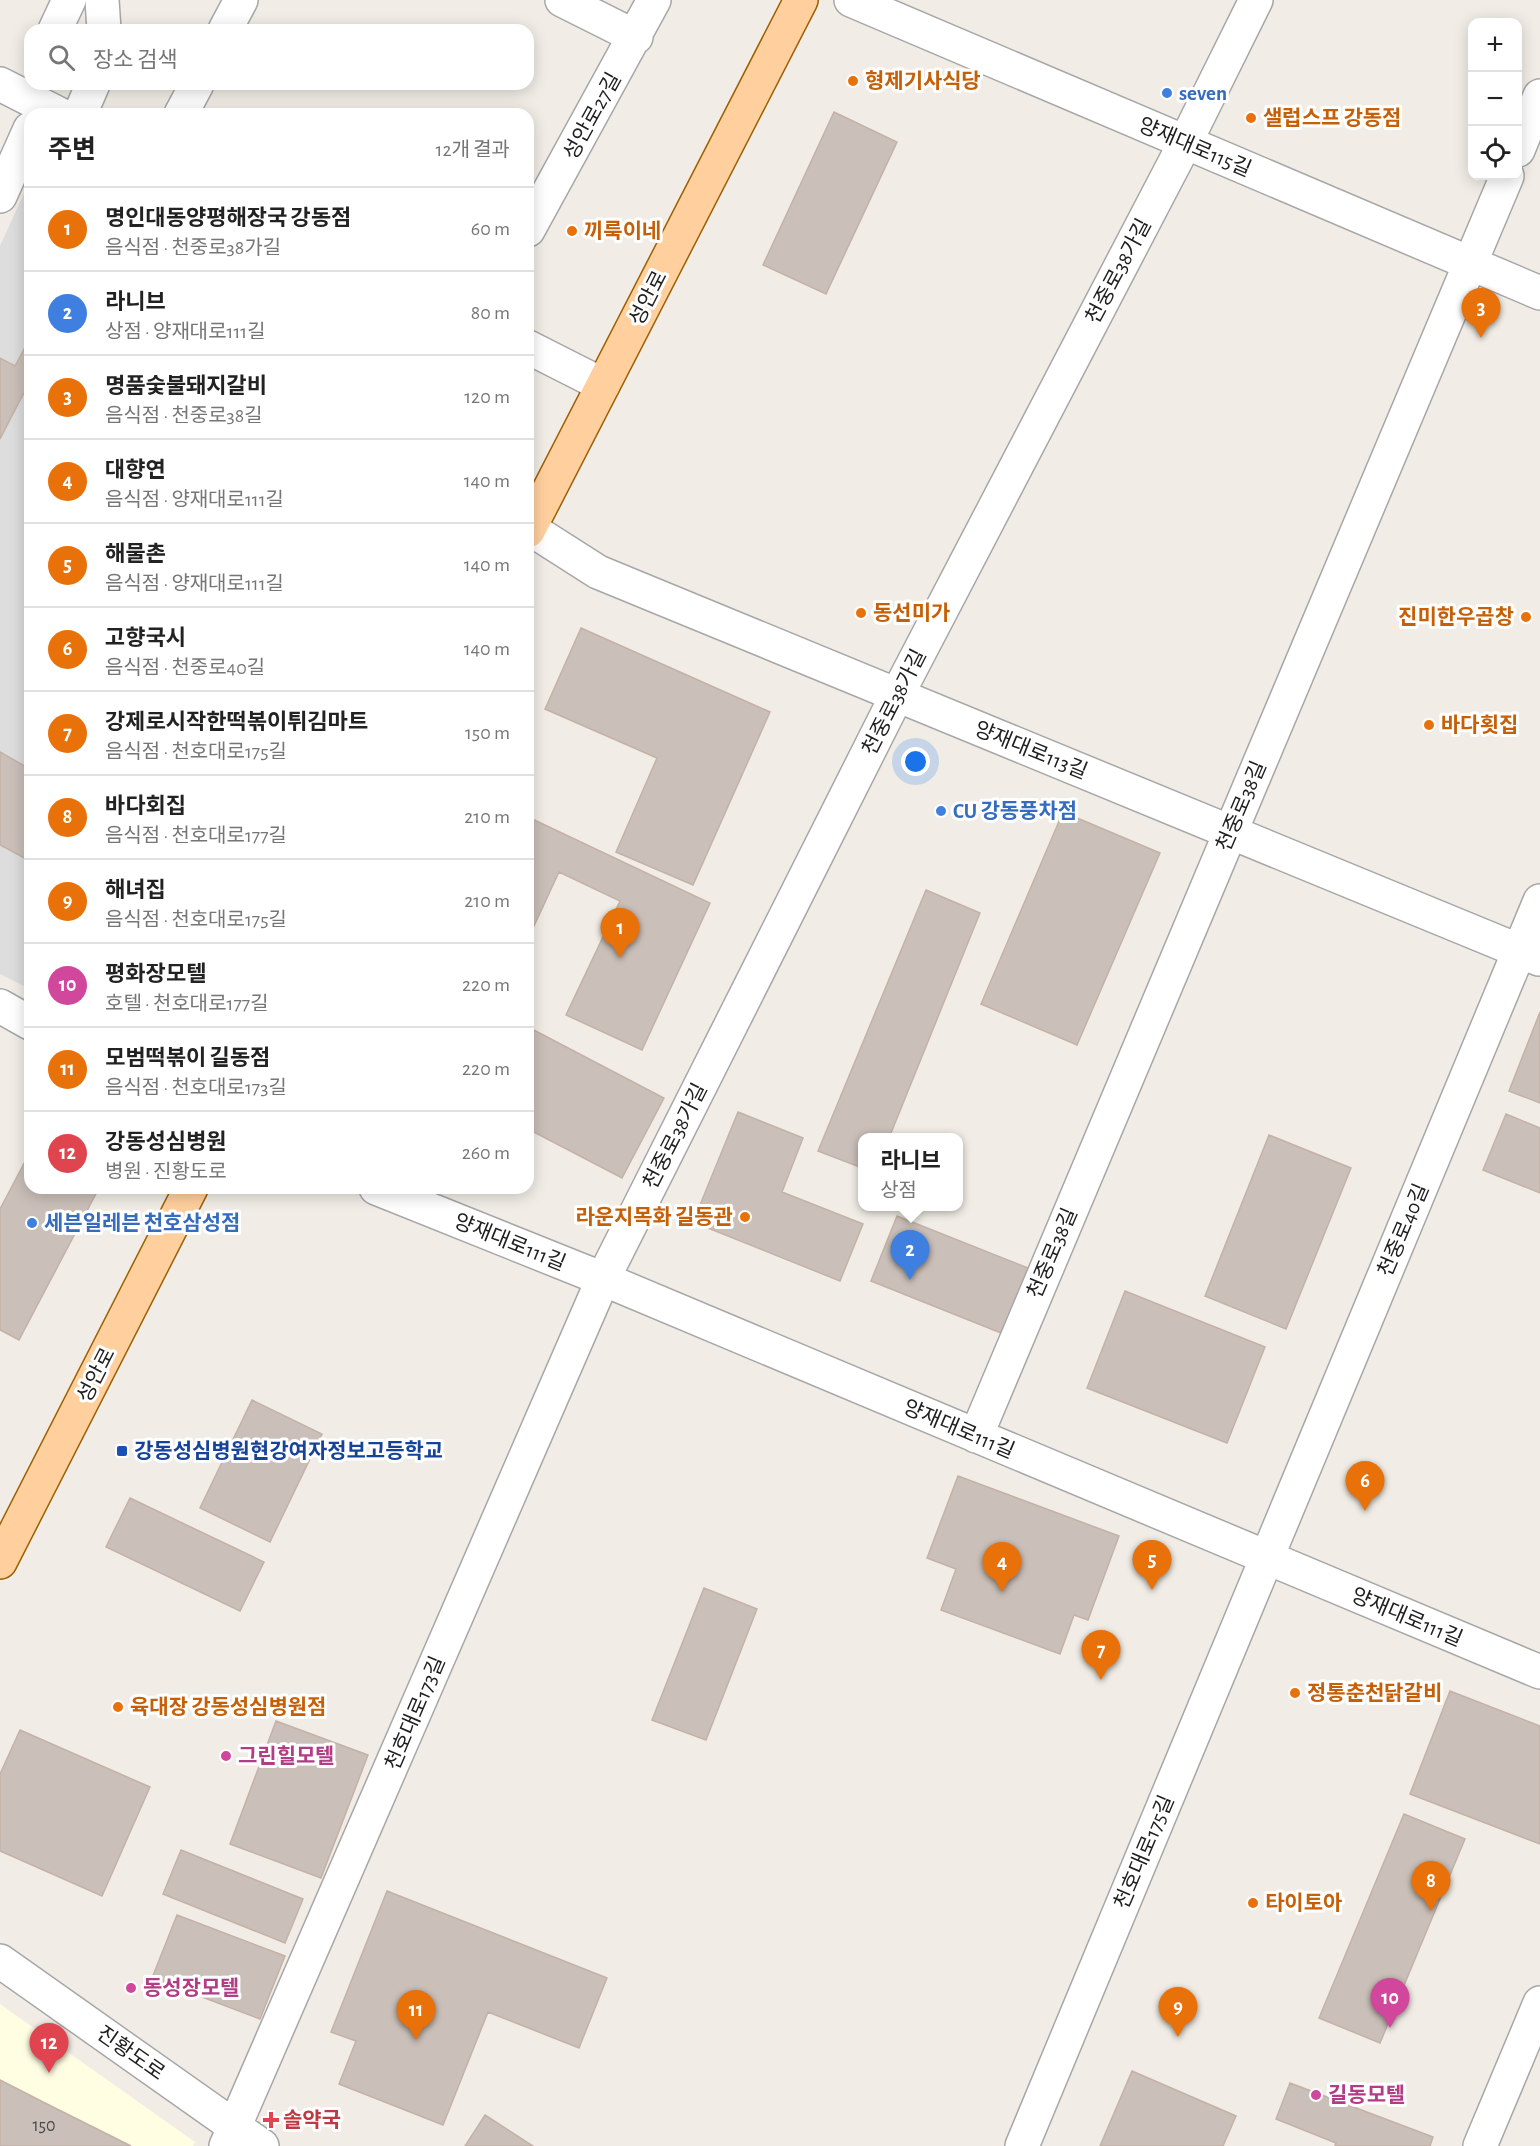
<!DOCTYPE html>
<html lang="ko">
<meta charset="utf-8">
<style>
:root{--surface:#fff;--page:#f6f6f6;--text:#222;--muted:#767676;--line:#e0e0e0;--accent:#d1000c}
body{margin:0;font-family:"Alegreya Sans","Noto Sans KR",sans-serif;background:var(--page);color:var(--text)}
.controls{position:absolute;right:18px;top:18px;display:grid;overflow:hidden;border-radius:12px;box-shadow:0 3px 15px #0003}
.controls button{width:54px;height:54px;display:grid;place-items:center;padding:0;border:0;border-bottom:2px solid var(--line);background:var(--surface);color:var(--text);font:30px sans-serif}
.you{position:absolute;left:916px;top:762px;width:21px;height:21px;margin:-15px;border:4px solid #fff;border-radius:50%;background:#1a73e8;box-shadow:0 0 0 9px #1a73e833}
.badge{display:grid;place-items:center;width:39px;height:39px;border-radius:50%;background:var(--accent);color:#fff;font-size:20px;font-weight:700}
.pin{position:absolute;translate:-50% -50px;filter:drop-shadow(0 2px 3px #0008)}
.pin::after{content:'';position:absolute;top:32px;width:21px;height:18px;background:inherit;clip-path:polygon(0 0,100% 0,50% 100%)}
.popup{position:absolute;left:858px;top:1133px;width:105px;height:78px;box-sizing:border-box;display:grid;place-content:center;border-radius:12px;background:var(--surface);filter:drop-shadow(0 2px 4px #0005);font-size:20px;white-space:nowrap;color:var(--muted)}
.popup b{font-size:22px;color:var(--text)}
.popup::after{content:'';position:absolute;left:50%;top:100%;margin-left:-12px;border:12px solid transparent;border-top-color:var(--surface)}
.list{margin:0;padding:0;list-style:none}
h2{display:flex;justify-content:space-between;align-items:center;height:78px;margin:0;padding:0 24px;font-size:26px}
h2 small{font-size:20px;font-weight:400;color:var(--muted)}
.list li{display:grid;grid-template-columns:39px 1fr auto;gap:18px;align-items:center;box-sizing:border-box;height:84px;padding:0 24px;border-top:2px solid var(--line)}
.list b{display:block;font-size:22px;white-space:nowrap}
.list p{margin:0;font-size:20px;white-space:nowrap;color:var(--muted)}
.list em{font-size:20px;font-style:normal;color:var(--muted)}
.icon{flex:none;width:33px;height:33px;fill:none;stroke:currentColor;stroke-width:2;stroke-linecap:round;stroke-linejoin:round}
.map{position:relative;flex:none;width:1540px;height:2146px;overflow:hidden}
.search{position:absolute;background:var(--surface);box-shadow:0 3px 15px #0003;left:24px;top:24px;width:510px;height:66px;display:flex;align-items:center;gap:15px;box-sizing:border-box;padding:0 21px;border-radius:18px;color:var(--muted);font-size:22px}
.panel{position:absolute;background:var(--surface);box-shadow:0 3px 15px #0003;left:24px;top:108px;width:510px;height:1086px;border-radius:18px}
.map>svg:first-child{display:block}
.residential{fill:#dedddd}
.education{fill:#fffde2}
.building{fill:#cabfb9;stroke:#c4b2a7;stroke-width:1.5}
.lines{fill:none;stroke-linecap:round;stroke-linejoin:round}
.minor-casing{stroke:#a7a7a7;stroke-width:36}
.major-casing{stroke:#9d6000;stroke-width:36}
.minor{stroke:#fff;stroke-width:33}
.major{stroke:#ffcf9e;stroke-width:33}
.food-dot{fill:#e8710a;stroke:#fff;stroke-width:2}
.shop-dot{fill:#3f7fe0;stroke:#fff;stroke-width:2}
.transit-dot{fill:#1a4fb4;stroke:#fff;stroke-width:2}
.hotel-dot{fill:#d1479c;stroke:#fff;stroke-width:2}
.health-dot{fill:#e0444e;stroke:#fff;stroke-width:2}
.labels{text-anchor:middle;stroke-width:6;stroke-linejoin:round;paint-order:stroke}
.number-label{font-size:18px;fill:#4a4846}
.food-label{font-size:21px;font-weight:bold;fill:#c56008;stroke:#fff;text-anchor:start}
.shop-label{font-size:21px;font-weight:bold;fill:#366cbe;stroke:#fff;text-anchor:start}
.street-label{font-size:21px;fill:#202020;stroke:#fff}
.transit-label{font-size:21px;font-weight:bold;fill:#164399;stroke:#fff;text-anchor:start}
.hotel-label{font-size:21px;font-weight:bold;fill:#b23c85;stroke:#fff;text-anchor:start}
.health-label{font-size:21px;font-weight:bold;fill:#be3a42;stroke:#fff;text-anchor:start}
</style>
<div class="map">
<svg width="1540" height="2146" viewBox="0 0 1540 2146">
<rect width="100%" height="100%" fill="#f1ede6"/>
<path class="residential" d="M30,180V989L0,974V246Z"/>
<path class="education" d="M0,2004L195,2142L193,2146H0Z"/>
<path class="building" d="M834,112L897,142L826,294L763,265Z
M30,338V381L0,439V358L15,366Z
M581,628L770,712L693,885L616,852L657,758L545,709Z
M0,752L30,769V861L0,845Z
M1063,812L1160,853L1077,1045L981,1004Z
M528,817L710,903L642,1050L566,1015L620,901L559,872L528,939Z
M926,890L980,913L889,1138H862V1168L818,1151Z
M1540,1012V1103L1509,1091Z
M528,1027L664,1098L622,1178L528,1129Z
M738,1112L803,1138L782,1192L863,1224L840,1281L693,1222Z
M1506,1114L1540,1128V1193L1483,1170Z
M1269,1135L1351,1168L1286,1329L1205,1296Z
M30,1152V1188H99L19,1340L0,1330V1209Z
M897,1216L1033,1270L1006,1335L871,1281Z
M1125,1291L1265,1347L1227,1443L1087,1388Z
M252,1400L322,1434L270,1542L200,1508Z
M958,1476L1119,1536L1088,1620L1074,1615L1060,1654L941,1610L956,1569L927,1558Z
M130,1498L264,1562L240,1611L106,1547Z
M704,1588L757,1609L706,1740L652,1720Z
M1450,1691L1540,1726V1844L1410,1794Z
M276,1721L368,1755L321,1878L230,1844Z
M20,1730L150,1787L102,1896L0,1851V1774Z
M1404,1814L1465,1839L1380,2043L1319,2018Z
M181,1850L303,1899L285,1943L163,1894Z
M387,1891L607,1978L579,2048L488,2012L443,2125L339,2084L356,2041L331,2032Z
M177,1915L285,1956L260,2019L152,1978Z
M1132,2071L1236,2116L1223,2146H1100Z
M0,2080L45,2103L131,2146H0Z
M1290,2083L1433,2137L1430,2146H1335L1336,2143L1276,2119Z
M485,2115L533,2146H465Z"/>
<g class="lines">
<defs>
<path id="minor" d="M102,0L104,30
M562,0L636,37
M851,0L1540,293
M55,30L69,0
M225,30L241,0
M0,84L59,114
M80,114L93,84
M181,114L197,84
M1518,150L1540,96
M0,196L30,129
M528,230L654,0
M528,347L603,385
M529,528L598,572L1539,959
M0,1006L30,1023
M376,1188L603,1279L1540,1672
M976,1436L1507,176
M0,1961L262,2146
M226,2146L603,1279L897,695L1185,143L1256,0
M1022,2146L1540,901
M1480,2146L1540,2003"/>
<path id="major" d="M528,531L801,0
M0,1562L191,1188"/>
</defs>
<use href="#minor" class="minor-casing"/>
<use href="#major" class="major-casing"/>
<use href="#minor" class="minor"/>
<use href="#major" class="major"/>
</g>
<g class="food-dot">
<circle cx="853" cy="81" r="6"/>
<circle cx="1251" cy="118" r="6"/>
<circle cx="572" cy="231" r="6"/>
<circle cx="861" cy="613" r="6"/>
<circle cx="1526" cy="617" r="6"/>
<circle cx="1429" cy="725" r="6"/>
<circle cx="745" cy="1217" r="6"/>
<circle cx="1295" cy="1693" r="6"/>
<circle cx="118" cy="1707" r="6"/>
<circle cx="1253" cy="1903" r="6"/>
</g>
<g class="shop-dot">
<circle cx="1167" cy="93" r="6"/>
<circle cx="941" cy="811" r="6"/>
<circle cx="32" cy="1223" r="6"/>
</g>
<rect class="transit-dot" x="116" y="1445" width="12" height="12" rx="3"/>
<g class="hotel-dot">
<circle cx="226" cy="1756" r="6"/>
<circle cx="131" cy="1988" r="6"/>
<circle cx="1316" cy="2095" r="6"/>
</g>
<path class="health-dot" d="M268 2111h6v6h6v6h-6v6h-6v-6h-6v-6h6z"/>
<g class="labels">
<g class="number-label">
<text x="44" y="2131">150</text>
</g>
<g class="food-label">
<text x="865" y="88">형제기사식당</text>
<text x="1263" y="125">샐럽스프 강동점</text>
<text x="584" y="238">끼룩이네</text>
<text x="873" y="620">동선미가</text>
<text x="1514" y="624" text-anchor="end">진미한우곱창</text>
<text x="1441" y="732">바다횟집</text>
<text x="733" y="1224" text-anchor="end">라운지목화 길동관</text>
<text x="1307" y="1700">정통춘천닭갈비</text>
<text x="130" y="1714">육대장 강동성심병원점</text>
<text x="1265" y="1910">타이토아</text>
</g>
<g class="shop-label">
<text x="1179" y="100">seven</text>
<text x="953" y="818">CU 강동풍차점</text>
<text x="44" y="1230">세븐일레븐 천호삼성점</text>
</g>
<g class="street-label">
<text transform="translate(592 116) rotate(-61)" y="7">성안로27길</text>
<text transform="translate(1195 147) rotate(23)" y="7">양재대로115길</text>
<text transform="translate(1118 271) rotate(-62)" y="7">천중로38가길</text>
<text transform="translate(648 298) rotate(-63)" y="7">성안로</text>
<text transform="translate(894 702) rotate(-63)" y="7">천중로38가길</text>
<text transform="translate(1031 750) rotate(22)" y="7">양재대로113길</text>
<text transform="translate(1241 806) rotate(-67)" y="7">천중로38길</text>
<text transform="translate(675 1136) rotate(-63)" y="7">천중로38가길</text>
<text transform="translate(1403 1230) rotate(-67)" y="7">천중로40길</text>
<text transform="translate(510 1242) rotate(22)" y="7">양재대로111길</text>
<text transform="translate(1052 1253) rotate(-67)" y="7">천중로38길</text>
<text transform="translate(96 1375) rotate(-63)" y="7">성안로</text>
<text transform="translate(959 1429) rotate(23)" y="7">양재대로111길</text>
<text transform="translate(1407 1617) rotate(23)" y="7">양재대로111길</text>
<text transform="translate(415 1713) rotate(-67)" y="7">천호대로173길</text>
<text transform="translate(1144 1852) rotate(-67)" y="7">천호대로175길</text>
<text transform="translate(131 2053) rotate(35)" y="7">진황도로</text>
</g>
<g class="transit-label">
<text x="134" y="1458">강동성심병원현강여자정보고등학교</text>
</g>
<g class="hotel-label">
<text x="238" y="1763">그린힐모텔</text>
<text x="143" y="1995">동성장모텔</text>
<text x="1328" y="2102">길동모텔</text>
</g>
<g class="health-label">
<text x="283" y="2127">솔약국</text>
</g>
</g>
</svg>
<div class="controls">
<button>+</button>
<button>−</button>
<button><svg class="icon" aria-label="locate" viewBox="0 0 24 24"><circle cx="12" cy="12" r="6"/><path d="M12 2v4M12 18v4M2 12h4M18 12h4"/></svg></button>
</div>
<div class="you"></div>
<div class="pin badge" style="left:620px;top:958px;background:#e8710a">1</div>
<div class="pin badge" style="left:910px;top:1280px;background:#3f7fe0">2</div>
<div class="popup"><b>라니브</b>상점</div>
<div class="pin badge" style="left:1481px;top:338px;background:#e8710a">3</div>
<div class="pin badge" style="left:1002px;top:1592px;background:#e8710a">4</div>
<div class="pin badge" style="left:1152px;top:1590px;background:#e8710a">5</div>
<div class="pin badge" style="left:1365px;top:1511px;background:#e8710a">6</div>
<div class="pin badge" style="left:1101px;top:1680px;background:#e8710a">7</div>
<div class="pin badge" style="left:1431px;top:1911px;background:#e8710a">8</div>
<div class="pin badge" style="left:1178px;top:2037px;background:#e8710a">9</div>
<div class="pin badge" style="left:1390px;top:2028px;background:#d1479c">10</div>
<div class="pin badge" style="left:416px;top:2040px;background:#e8710a">11</div>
<div class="pin badge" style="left:49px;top:2073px;background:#e0444e">12</div>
<div class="search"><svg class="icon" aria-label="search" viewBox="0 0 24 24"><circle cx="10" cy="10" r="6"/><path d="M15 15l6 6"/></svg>장소 검색</div>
<section class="panel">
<h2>주변<small>12개 결과</small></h2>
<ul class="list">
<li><span class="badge" style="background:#e8710a">1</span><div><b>명인대동양평해장국 강동점</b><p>음식점 · 천중로38가길</p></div><em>60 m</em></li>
<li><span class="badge" style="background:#3f7fe0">2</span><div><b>라니브</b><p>상점 · 양재대로111길</p></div><em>80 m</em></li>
<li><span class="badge" style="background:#e8710a">3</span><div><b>명품숯불돼지갈비</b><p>음식점 · 천중로38길</p></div><em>120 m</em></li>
<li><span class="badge" style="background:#e8710a">4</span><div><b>대향연</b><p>음식점 · 양재대로111길</p></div><em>140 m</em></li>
<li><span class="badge" style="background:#e8710a">5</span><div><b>해물촌</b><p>음식점 · 양재대로111길</p></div><em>140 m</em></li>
<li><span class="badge" style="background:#e8710a">6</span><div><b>고향국시</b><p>음식점 · 천중로40길</p></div><em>140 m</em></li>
<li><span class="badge" style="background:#e8710a">7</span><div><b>강제로시작한떡볶이튀김마트</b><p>음식점 · 천호대로175길</p></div><em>150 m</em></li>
<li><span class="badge" style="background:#e8710a">8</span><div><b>바다회집</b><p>음식점 · 천호대로177길</p></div><em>210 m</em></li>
<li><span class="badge" style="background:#e8710a">9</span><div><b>해녀집</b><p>음식점 · 천호대로175길</p></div><em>210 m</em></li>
<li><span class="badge" style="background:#d1479c">10</span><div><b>평화장모텔</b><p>호텔 · 천호대로177길</p></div><em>220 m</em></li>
<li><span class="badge" style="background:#e8710a">11</span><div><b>모범떡볶이 길동점</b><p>음식점 · 천호대로173길</p></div><em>220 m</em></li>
<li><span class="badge" style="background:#e0444e">12</span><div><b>강동성심병원</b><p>병원 · 진황도로</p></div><em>260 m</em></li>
</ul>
</section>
</div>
